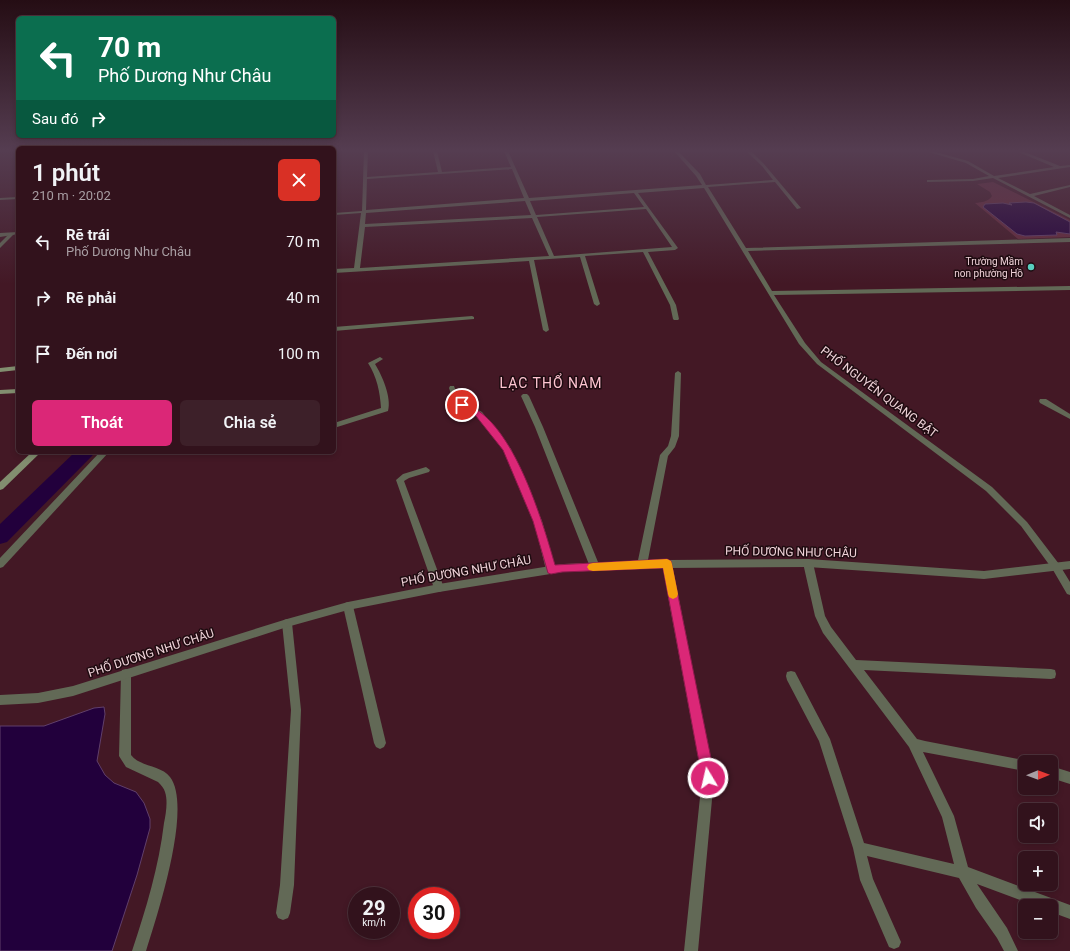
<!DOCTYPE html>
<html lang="vi">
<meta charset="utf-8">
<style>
:root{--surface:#32121c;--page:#3d2029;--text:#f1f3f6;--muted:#a89ea3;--line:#4d323b;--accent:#db2777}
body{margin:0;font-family:Roboto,sans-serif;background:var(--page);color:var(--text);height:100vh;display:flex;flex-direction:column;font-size:15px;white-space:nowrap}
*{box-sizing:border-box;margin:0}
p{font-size:13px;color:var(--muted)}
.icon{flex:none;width:22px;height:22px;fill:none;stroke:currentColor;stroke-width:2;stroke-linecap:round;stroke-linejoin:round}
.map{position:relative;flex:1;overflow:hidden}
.drawer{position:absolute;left:16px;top:146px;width:320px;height:308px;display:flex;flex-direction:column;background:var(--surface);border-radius:6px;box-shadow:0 2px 6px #0003,0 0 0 1px var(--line)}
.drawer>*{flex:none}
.guide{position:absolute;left:16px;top:16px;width:320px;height:122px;border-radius:6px;box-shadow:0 2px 6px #0003,0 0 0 1px var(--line);background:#0b6e4f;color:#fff;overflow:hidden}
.needle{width:26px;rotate:89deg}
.fabs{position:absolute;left:1018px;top:755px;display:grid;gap:8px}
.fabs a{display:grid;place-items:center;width:40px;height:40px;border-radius:6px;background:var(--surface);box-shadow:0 2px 6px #0003,0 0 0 1px var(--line);font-size:20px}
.speed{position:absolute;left:348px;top:887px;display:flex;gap:8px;font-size:20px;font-weight:700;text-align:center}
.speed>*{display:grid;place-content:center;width:52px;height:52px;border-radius:50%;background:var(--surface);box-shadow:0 2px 6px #0003,0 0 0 1px var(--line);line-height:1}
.speed small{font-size:10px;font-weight:400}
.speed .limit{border:6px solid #d22;background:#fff;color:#111}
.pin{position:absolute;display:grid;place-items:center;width:34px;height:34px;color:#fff;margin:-17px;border:2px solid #fff;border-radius:50%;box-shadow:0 1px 4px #0007}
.me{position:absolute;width:44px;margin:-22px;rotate:351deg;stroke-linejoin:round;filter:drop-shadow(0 0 3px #0008)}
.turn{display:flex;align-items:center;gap:14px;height:84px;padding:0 16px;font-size:18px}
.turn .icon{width:52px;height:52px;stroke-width:2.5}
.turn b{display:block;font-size:28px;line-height:34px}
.then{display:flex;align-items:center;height:38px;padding:0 16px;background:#0003;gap:8px;font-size:15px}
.round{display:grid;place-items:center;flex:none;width:42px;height:42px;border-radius:6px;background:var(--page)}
.headline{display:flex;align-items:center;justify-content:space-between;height:68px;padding:0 16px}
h1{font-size:24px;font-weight:600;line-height:30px}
.button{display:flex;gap:8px;margin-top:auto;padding:8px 16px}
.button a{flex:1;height:46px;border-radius:6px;background:var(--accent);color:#fff;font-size:16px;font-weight:600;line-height:46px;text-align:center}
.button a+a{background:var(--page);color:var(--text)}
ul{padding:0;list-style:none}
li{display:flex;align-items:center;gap:12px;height:56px;padding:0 16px}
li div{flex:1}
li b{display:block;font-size:15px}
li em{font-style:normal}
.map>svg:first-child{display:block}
.green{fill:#672a3c}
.water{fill:#22003c;stroke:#603f6b}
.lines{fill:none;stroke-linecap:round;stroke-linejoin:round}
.canal{fill:#22003c;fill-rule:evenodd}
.minor{fill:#626956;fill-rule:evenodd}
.tertiary{fill:#626956;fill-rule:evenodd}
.secondary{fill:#828e6f;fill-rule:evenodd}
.route{fill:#db2777;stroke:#8e194d}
.slow{fill:#f59e0b}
.poi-dot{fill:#58cebf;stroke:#1e0b10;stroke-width:1.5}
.labels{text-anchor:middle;stroke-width:3;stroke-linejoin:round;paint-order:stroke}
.far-poi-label{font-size:10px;fill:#efd2d8;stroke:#1e0b10;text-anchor:end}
.street-label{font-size:12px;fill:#efd2d8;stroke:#1e0b10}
.quarter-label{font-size:14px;letter-spacing:1px;fill:#fec5d1;stroke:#1e0b10}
</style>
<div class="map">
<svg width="1070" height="951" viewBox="0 0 1070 951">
<rect width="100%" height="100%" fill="#431825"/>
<path class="green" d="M993,182L1070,220V237L1018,239L975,203C982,202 988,202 992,196L990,192L977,184Z"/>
<g class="water">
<path d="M1026,202L1034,203L1070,222V234L1056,232L1057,235L1025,236L1017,234L983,207L985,204L1003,203L1012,205L1009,203Z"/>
<path d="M104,707L105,714L97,761L105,775L114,783L136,792L144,803L150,819V828L137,875L112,951H0V726H44L94,708Z"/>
</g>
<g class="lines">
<path class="canal" d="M75,452H95L92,456L7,542L0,544V524Z"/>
<g class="minor">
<path d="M364,151H368L367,177L438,172L433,151H437L442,172L511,167L504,151H508L529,198L702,185L696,176L674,151H678L700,174L706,185L773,180L762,166L746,151H751L764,164L801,208L797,209L775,182L708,187L746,248L1070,238V242L748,251L772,291L1070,286V290L774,295L805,343L821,362L992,487L1027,522L1059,564L1070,582V595L1067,594L1053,570L1021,526L986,491L817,364L799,344L704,188L638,193L678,248L675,250L648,252L676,305L679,319L678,320H674L673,319L670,305L643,252L585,256L600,304L597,306L594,304L580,257L534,260L549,330L546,332L543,330L529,261L334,273V269L354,268L361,213L334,215V213L362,211ZM512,169L524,198L366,210L367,179ZM634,193L644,207L536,215L530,201ZM525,201L531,215L365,224L366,213ZM646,209L672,247L554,256L537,217ZM532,218L549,256L360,268L365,227Z"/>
<path d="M925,151H932L968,161L994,176L1054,167L1016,151H1022L1060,166L1070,165V167L998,178L1030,194L1070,185V187L1034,196L1070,215V218L993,178L973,181L927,182V180H929L973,179L989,176L966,163Z"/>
<path d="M18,197V199L0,200V198Z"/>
<path d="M10,233L14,234L0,248V243Z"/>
<path d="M472,316L474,317V319L334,331V327Z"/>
<path d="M380,357L383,359L375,364C382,375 392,398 388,411L334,428V423L381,408C380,392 377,377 368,363Z"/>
<path d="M678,371L681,373L679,436L675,447L668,456L647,565L645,568L642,569L639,568L637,565L660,455L668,446L671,436L675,373Z"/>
<path d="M450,386H454L458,397L465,403L482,412L511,449L542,521L556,570L554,573L551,574L548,573L546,570L534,521L504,450L476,416L459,407L453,400L449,388Z"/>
<path d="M523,394H527L529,396L543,427L600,567L598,570L595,571L592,570L590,567L535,427L521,396Z"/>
<path d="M1040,399H1046L1070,414V419L1040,403L1039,401Z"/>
<path d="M100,452H109L3,567L0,568V558Z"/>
<path d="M426,467L430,470L429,472L409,478L404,481L444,588L442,591L439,592L436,591L434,588L396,480L403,474Z"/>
<path d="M808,559L811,560L813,563L825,616L831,627L856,660L1051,669L1055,670L1056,674L1055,678L1051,679L864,670L917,739L925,741L1029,761L1030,762H1025V771L923,752L954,816L968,867L1070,905V919L1051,912V906H1036L977,884L1007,928L1018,951H1004L997,938L976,908L959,878L867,856L873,879L901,942L899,947L894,949L889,947L860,880L853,848L819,741L787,680L786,676L787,672L791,671L795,672L830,739L864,843L954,864L942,817L909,747L823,633L815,616L803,563L805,560Z"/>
<path d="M667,560L670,561L672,564L714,778L698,951H684L702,778L662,564L664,561Z"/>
<path d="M348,602L351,603L353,606L386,743L384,747L380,749L376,747L374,743L343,606L345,603Z"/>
<path d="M287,619L290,620L292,623L301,710L294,885L290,913L288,918L283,920L278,918L276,913L280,885L291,710L282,623L284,620Z"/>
<path d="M126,669L130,670L131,674V755C140,767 161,765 170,777C193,807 157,916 146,951H132C146,909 159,866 164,823C166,813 168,801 165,792C164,788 161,785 158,782L126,767L119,756L121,674L122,670Z"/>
<path d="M1051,766L1070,772V784L1051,778Z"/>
</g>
<g class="tertiary">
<path d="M18,232V234L0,237V233Z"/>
<path d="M808,559L984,571L1070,561V569L984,579L808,567L667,568L563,572L439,592L348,610L287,627L73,696L38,703L0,705V695L38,693L73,686L287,619L348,602L439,584L563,564L667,560Z"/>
</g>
<g class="secondary">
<path d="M18,366V370L0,372V368Z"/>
<path d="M18,389V393L0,394V390Z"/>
<path d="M32,452H41L3,489L0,490V482Z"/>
</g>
</g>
<linearGradient id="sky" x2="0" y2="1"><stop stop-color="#250d14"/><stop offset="0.53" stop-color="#553d51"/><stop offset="1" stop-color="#553d51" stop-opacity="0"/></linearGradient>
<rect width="1070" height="284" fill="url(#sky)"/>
<path class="route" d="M462,403C512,416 542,520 555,565L667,559L671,561L715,778L713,782L708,784L703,782L702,778L663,568L562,572L551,574L548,573L533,521L503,450L476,416L459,407L458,405Z"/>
<path class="slow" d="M667,559L671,561L672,564L678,594L677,597L673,599L669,597L668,594L663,568L593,571L589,570L587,567L589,564L593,563Z"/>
<circle class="poi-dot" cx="1031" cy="267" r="4"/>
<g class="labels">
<g class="far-poi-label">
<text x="1023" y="265">Trường Mầm<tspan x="1023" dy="12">non phường Hồ</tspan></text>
</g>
<g class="street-label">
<text transform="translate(879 392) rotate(37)" y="4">PHỐ NGUYỄN QUANG BẬT</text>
<text transform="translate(791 552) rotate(1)" y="4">PHỐ DƯƠNG NHƯ CHÂU</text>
<text transform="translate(466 571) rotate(-10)" y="4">PHỐ DƯƠNG NHƯ CHÂU</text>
<text transform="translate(151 653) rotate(-18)" y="4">PHỐ DƯƠNG NHƯ CHÂU</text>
</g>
<g class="quarter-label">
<text x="551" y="388">LẠC THỔ NAM</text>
</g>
</g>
</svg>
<div class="fabs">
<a><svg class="needle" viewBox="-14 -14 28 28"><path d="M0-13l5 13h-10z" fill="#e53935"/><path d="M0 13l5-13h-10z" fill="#a89ea3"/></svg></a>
<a><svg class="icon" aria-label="sound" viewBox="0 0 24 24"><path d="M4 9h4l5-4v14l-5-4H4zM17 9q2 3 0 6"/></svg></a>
<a>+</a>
<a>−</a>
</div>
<div class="speed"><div>29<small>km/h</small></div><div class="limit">30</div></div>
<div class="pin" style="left:462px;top:405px;background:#d93025"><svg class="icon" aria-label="arrive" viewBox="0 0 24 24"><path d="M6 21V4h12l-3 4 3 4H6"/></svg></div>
<svg class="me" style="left:708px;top:778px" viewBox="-20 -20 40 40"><circle r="17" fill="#db2777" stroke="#fff" stroke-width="3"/><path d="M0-11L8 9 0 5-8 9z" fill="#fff"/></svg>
<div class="guide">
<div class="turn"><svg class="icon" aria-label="left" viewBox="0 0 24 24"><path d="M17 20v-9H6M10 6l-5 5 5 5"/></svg><div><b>70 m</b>Phố Dương Như Châu</div></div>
<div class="then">Sau đó<svg class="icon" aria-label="right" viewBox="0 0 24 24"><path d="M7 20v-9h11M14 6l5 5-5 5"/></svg></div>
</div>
<section class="drawer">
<div class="headline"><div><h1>1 phút</h1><p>210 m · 20:02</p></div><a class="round" style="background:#d93025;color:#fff"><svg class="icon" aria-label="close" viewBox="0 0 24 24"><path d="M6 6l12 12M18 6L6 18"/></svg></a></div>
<ul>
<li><svg class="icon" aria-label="left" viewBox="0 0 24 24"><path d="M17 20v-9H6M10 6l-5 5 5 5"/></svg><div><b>Rẽ trái</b><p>Phố Dương Như Châu</p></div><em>70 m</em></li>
<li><svg class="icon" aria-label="right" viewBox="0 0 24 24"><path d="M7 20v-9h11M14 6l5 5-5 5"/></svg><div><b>Rẽ phải</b></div><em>40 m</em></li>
<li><svg class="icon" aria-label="arrive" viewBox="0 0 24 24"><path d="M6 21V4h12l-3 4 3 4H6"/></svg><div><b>Đến nơi</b></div><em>100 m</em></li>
</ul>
<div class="button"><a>Thoát</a><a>Chia sẻ</a></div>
</section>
</div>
